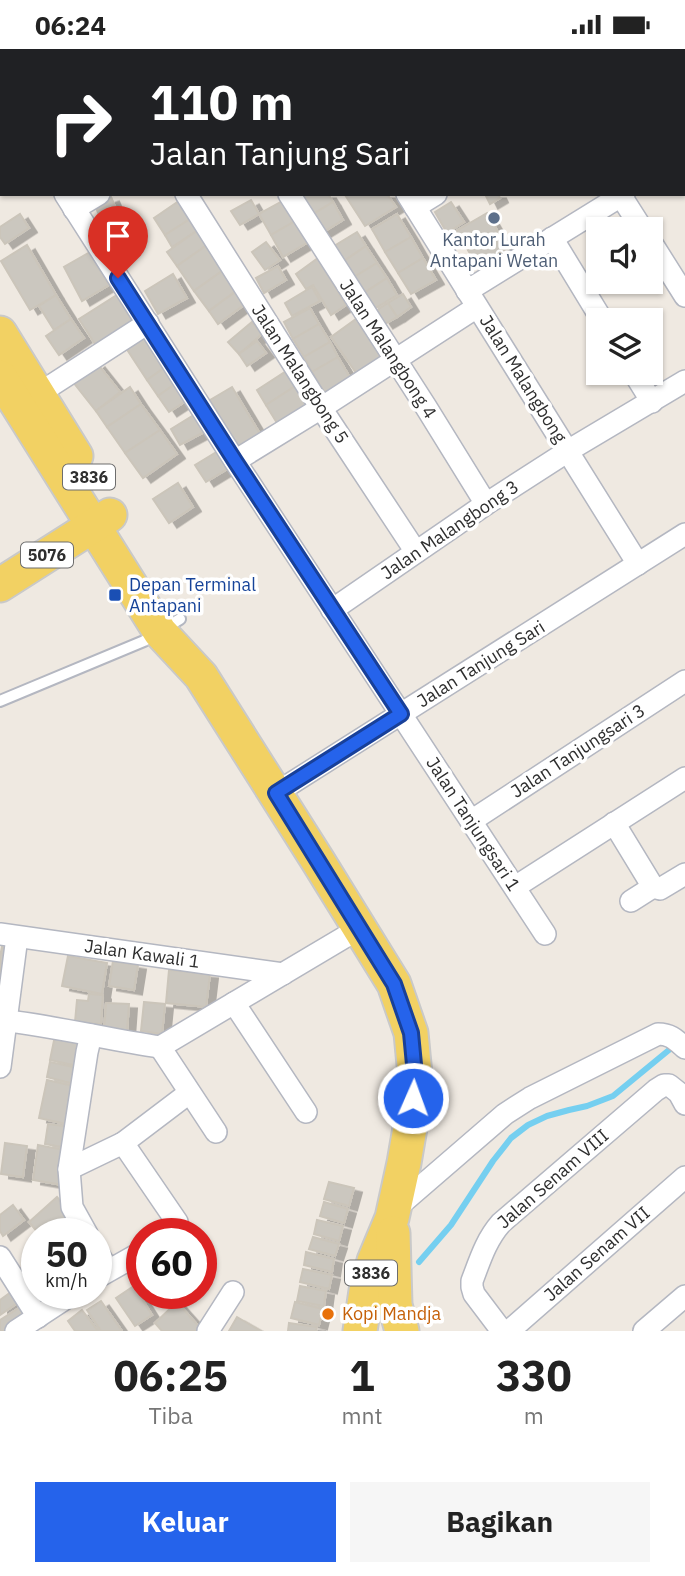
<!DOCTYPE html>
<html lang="id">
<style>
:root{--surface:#fff;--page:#f6f6f6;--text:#222;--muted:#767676;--accent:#2563eb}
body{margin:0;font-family:"IBM Plex Sans",sans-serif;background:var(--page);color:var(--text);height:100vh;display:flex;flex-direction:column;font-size:26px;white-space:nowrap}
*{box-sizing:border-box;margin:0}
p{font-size:23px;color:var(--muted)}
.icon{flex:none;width:38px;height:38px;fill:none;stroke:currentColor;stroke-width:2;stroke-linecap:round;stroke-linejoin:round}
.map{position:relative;height:1282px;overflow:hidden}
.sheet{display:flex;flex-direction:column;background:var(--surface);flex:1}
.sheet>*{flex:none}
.hud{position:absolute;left:0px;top:0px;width:686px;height:147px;box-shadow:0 2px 5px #0004;background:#202124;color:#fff;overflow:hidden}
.fabs{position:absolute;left:586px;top:168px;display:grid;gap:14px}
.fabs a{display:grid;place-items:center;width:77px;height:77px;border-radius:0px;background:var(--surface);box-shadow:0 2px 5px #0004;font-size:35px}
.speed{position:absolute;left:21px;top:1169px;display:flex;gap:14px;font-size:35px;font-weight:700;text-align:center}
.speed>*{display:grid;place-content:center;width:91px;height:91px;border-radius:50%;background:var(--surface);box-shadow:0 2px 5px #0004;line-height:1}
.speed small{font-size:18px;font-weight:400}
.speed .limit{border:10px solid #d22;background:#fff;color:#111}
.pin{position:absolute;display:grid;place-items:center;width:60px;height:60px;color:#fff;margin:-72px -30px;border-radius:50% 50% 50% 0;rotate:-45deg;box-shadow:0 0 7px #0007}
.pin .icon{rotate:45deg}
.me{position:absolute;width:77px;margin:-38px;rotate:2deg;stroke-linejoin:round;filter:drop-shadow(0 0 5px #0008)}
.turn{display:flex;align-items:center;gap:24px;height:147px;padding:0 35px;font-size:32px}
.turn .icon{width:91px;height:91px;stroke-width:2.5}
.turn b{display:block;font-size:49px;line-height:60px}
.eta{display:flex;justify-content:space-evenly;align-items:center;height:119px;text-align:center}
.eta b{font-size:42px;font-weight:700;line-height:49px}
.primary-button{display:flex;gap:14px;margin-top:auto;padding:14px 35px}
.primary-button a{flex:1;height:80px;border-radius:0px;background:var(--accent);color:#fff;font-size:28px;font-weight:700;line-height:80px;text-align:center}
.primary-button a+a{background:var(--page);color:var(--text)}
.status{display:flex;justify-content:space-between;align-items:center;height:49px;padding:0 35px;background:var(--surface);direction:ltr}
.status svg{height:19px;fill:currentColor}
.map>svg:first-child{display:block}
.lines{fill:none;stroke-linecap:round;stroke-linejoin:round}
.stream{stroke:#75cff0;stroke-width:6}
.building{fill:#cbc7bf;stroke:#cbc5ba;stroke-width:2;filter:url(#shadow)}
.lane-casing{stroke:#b4b7c1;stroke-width:14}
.street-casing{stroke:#b4b7c1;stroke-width:24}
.primary-casing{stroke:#c9c9c9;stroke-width:37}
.lane{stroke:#fff;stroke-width:10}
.street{stroke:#fff;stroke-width:21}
.primary{stroke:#f2d163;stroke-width:33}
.route-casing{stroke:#184099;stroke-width:18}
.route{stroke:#2563eb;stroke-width:12}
.service-dot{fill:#5c6f8a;stroke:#fff;stroke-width:2.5}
.transit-dot{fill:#1a4fb4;stroke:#fff;stroke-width:2.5}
.food-dot{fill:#e8710a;stroke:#fff;stroke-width:2.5}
.labels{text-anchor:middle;stroke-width:7;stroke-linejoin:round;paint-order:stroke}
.shield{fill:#fff;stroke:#6d6d6d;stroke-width:2}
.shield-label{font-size:16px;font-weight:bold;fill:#2e2e2e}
.service-label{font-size:18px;fill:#4e5e75;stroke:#fff}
.street-label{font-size:18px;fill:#2e2e2e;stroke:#fff}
.transit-label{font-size:18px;fill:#164399;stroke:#fff;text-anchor:start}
.food-label{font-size:18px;fill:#c56008;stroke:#fff;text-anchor:start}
</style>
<div class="status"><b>06:24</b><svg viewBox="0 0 49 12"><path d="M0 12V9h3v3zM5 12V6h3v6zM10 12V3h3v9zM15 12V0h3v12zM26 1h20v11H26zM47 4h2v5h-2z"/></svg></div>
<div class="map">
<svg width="685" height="1282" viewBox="0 0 685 1282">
<defs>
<filter id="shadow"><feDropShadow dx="8" dy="4.5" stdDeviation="0" flood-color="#0004"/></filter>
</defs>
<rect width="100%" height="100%" fill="#efe9e1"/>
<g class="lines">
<path class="stream" d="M419,1213L451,1176L493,1112L511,1089L528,1076L547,1067L569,1061L587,1057L613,1047L675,996"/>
</g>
<g class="building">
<path d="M296,145H328L333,153L310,167Z"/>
<path d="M346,145H387L396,158L365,177L345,146Z"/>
<path d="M485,145H498L500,149L490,155Z"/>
<path d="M111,148L121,171L104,178L94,154Z"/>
<path d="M286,150L297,171L271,186L259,165Z"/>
<path d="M251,151L259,165L240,176L231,162Z"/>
<path d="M179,152L190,170L165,186L154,169Z"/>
<path d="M333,153L343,171L320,185L310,167Z"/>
<path d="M451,153L464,173L447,184L435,163Z"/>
<path d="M487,164L498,183L468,201L456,182Z"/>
<path d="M20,165L29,179L5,195L0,188V178Z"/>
<path d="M397,165L411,188L385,203L372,180Z"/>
<path d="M190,170L198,181L172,198L165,186Z"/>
<path d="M297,171L310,192L283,208L271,186Z"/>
<path d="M198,181L207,196L177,217L167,203Z"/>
<path d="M357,183L366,197L344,212L334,197Z"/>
<path d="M498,183L507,200L477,217L468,201Z"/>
<path d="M411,188L423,209L398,224L385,203Z"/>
<path d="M266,193L280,211L265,221L252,203Z"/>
<path d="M27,196L56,246L30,261L1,212Z"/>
<path d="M207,196L225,220L194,242L177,217Z"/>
<path d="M366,197L377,214L354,228L344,212Z"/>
<path d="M90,203L109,236L82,252L64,218Z"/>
<path d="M318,209L346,256L331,266L313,236L306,240L296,225Z"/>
<path d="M423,209L436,231L411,245L398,224Z"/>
<path d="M377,214L387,229L364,244L354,228Z"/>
<path d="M278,217L286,231L264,244L256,229Z"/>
<path d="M225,220L239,240L209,262L194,242Z"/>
<path d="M173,225L187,249L158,265L145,242Z"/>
<path d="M387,229L397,246L374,260L364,244Z"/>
<path d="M312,238L320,252L292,267L285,254Z"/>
<path d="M239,240L248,253L218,275L209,262Z"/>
<path d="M403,245L411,258L397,268L388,254Z"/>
<path d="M56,246L71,270L54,281L39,257Z"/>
<path d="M117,246L135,277L98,300L79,270Z"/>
<path d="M388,254L397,268L385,275L376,262Z"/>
<path d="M310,259L319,275L293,290L284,273Z"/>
<path d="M71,270L84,289L59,306L46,287Z"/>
<path d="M356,270L384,310L359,328L331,288Z"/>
<path d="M252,273L262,285L239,305L228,293Z"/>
<path d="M319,275L330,293L304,308L293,290Z"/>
<path d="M143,287L164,319L147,331L126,299Z"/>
<path d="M257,292L266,304L247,317L239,305Z"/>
<path d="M330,293L338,308L312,323L304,308Z"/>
<path d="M338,308L352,332L326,346L312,323Z"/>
<path d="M97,314L120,343L96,362L73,333Z"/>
<path d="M164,319L175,335L158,347L147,331Z"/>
<path d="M288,321L297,336L266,356L257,341Z"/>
<path d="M175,335L186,352L169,363L158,347Z"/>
<path d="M297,336L312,360L280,379L266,356Z"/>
<path d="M130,338L141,355L107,378L96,362Z"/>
<path d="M232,338L260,385L238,398L210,351Z"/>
<path d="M141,355L160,381L125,404L107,378Z"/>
<path d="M194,366L204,383L180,396L171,380Z"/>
<path d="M160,381L177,405L143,429L125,404Z"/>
<path d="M218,402L229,419L206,433L195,416Z"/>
<path d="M178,434L193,458L169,474L153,450Z"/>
<path d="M2,898L15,901L9,926L0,924V907Z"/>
<path d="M68,907L107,914L102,945L62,937Z"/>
<path d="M113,912L138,916L134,941L109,937Z"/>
<path d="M169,921L210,925L206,958L166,954Z"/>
<path d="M89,945L103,946L101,975L75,973L77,951L88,952Z"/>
<path d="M144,953L165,955L162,985L141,982Z"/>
<path d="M106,954L129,955L127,983L104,982Z"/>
<path d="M56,982L84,987L78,1017L50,1011Z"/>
<path d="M50,1013L78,1019L74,1035L47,1028Z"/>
<path d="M47,1031L74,1037L66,1075L39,1069Z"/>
<path d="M48,1075L70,1078L67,1099L45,1095Z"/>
<path d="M5,1094L27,1097L23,1128L1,1125Z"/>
<path d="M38,1096L69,1102L63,1136L33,1131Z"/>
<path d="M329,1133L354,1139L349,1157L324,1150Z"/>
<path d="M57,1148L71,1165L48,1185H39L29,1173Z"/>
<path d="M324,1153L348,1160L344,1174L320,1167Z"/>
<path d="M13,1156L24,1171L3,1187L0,1182V1166Z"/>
<path d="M317,1171L343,1177L339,1192L314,1185Z"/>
<path d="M313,1188L339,1195L335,1207L309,1200Z"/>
<path d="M306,1203L334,1210L332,1223L304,1216Z"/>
<path d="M303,1220L332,1226L329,1240L300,1233Z"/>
<path d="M37,1226V1244H66L48,1261L28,1232Z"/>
<path d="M134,1237L152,1266L135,1277L116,1249Z"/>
<path d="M300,1237L326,1242L324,1257L297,1252Z"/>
<path d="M15,1240L23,1250L0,1266V1251Z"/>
<path d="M158,1244H182L169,1257L157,1245Z"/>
<path d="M101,1252L122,1282H101L87,1261Z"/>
<path d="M177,1253L201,1280L199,1282H162L155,1274Z"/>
<path d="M295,1253L323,1260L319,1276L291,1269Z"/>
<path d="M22,1257L31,1270L13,1282H0V1271Z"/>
<path d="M82,1261L98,1282H75L68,1272Z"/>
<path d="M237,1268L261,1282H229Z"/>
<path d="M289,1274L317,1278L316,1282H288Z"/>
</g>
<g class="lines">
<g class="lane-casing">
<path id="lane" d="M0,652L144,592L180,570"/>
</g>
<g class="street-casing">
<g id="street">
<path d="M95,0L97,2"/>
<path d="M195,0L196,2"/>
<path d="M313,0L314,2"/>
<path d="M427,0L428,2"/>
<path d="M536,0L537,2"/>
<path d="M373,2L376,0"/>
<path d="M401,2L403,0"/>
<path d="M664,2L668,0"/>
<path d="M0,41L2,44"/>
<path d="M684,108L685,107"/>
<path d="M65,145L235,412L545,885"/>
<path d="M186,145L321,359L416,503"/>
<path d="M289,145L426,358L486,455"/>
<path d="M407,145L638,515"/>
<path d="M621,147L642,180"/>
<path d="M415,158L436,145"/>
<path d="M74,160L99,145"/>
<path d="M552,189L602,271"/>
<path d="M651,193L685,247"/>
<path d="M467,242L624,145"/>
<path d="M634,324L652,353"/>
<path d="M38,345L148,274"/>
<path d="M235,412L321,359L477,258"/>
<path d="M332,561L486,455L576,397L685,332"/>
<path d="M276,744L685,485"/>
<path d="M471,772L685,632"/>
<path d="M614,774L653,838"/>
<path d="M515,838L685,729"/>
<path d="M631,852L653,838L660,840L685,825"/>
<path d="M0,885L283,925"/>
<path d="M234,954L306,1063"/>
<path d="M0,971C54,977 106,990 160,998"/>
<path d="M160,998L360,879"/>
<path d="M160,998L216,1083"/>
<path d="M0,1018L17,888"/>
<path d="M123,1094L177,1173L178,1179L174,1185"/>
<path d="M69,1120L123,1094L189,1044"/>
<path d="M395,1160L505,1065L530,1049L658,985C671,985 676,991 685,999"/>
<path d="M87,1185L72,1158L69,1120L87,1003L91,986"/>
<path d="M96,1201L108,1221"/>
<path d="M0,1208L38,1268"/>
<path d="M96,1229L142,1203"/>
<path d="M16,1282L74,1244"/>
<path d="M208,1282L233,1243"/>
<path d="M502,1282L474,1245L472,1238V1232C480,1211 486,1191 501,1174L656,1041L664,1036H669L679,1044L685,1055"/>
<path d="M509,1282L685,1128"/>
<path d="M644,1282L685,1247"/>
</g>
</g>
<g class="primary-casing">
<g id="primary">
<path d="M0,284L76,407"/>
<path d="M0,328L160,583L201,627L318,812L394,935L411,984L415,1026L411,1073L404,1114L392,1169L374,1212L366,1242L360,1282"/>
<path d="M0,536L110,466"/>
<path d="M393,1184L395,1256L402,1282"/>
</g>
</g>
<use href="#lane" class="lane"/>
<use href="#street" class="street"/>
<use href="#primary" class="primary"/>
</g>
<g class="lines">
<g class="route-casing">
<path id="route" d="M118,229L235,412L401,665L276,744L394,935L411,984L415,1026L413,1049"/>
</g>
<use href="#route" class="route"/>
</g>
<circle class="service-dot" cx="494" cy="169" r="7"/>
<rect class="transit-dot" x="108" y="539" width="14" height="14" rx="3.5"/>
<circle class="food-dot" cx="328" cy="1265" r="7"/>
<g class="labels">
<g class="shield">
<rect x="63" y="415.5" width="52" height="25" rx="5"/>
<rect x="21" y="493.5" width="52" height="25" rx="5"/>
<rect x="345" y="1211.5" width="52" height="25" rx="5"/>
</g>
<g class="shield-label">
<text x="89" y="434">3836</text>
<text x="47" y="512">5076</text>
<text x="371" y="1230">3836</text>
</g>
<g class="service-label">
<text x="494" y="197">Kantor Lurah<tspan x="494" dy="21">Antapani Wetan</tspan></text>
</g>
<g class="street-label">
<text transform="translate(388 300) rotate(57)" y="6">Jalan Malangbong 4</text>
<text transform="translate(300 325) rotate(57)" y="6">Jalan Malangbong 5</text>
<text transform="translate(523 330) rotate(58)" y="6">Jalan Malangbong</text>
<text transform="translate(450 481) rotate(-34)" y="6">Jalan Malangbong 3</text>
<text transform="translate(481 615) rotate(-32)" y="6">Jalan Tanjung Sari</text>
<text transform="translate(578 702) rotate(-33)" y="6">Jalan Tanjungsari 3</text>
<text transform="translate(473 775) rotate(57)" y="6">Jalan Tanjungsari 1</text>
<text transform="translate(142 905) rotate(8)" y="6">Jalan Kawali 1</text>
<text transform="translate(553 1130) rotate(-41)" y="6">Jalan Senam VIII</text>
<text transform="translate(597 1205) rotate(-41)" y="6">Jalan Senam VII</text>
</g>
<g class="transit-label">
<text x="129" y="542">Depan Terminal<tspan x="129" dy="21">Antapani</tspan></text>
</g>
<g class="food-label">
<text x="342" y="1271">Kopi Mandja</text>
</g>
</g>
</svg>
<div class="fabs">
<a><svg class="icon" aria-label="sound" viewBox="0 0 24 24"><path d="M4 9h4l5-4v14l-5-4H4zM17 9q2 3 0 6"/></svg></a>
<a><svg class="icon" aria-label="layers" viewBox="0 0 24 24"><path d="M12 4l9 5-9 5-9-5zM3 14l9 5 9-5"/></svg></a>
</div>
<div class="speed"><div>50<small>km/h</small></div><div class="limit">60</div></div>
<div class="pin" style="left:118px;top:229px;background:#d93025"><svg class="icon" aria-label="arrive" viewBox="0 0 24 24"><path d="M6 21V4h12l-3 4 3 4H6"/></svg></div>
<svg class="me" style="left:413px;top:1049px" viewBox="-20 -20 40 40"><circle r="17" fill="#2563eb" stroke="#fff" stroke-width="3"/><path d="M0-11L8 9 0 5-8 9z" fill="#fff"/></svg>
<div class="hud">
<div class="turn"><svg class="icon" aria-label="right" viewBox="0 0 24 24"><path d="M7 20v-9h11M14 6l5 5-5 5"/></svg><div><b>110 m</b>Jalan Tanjung Sari</div></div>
</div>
</div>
<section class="sheet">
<div class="eta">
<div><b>06:25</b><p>Tiba</p></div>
<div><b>1</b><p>mnt</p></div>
<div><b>330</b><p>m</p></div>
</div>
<div class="primary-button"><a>Keluar</a><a>Bagikan</a></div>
</section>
